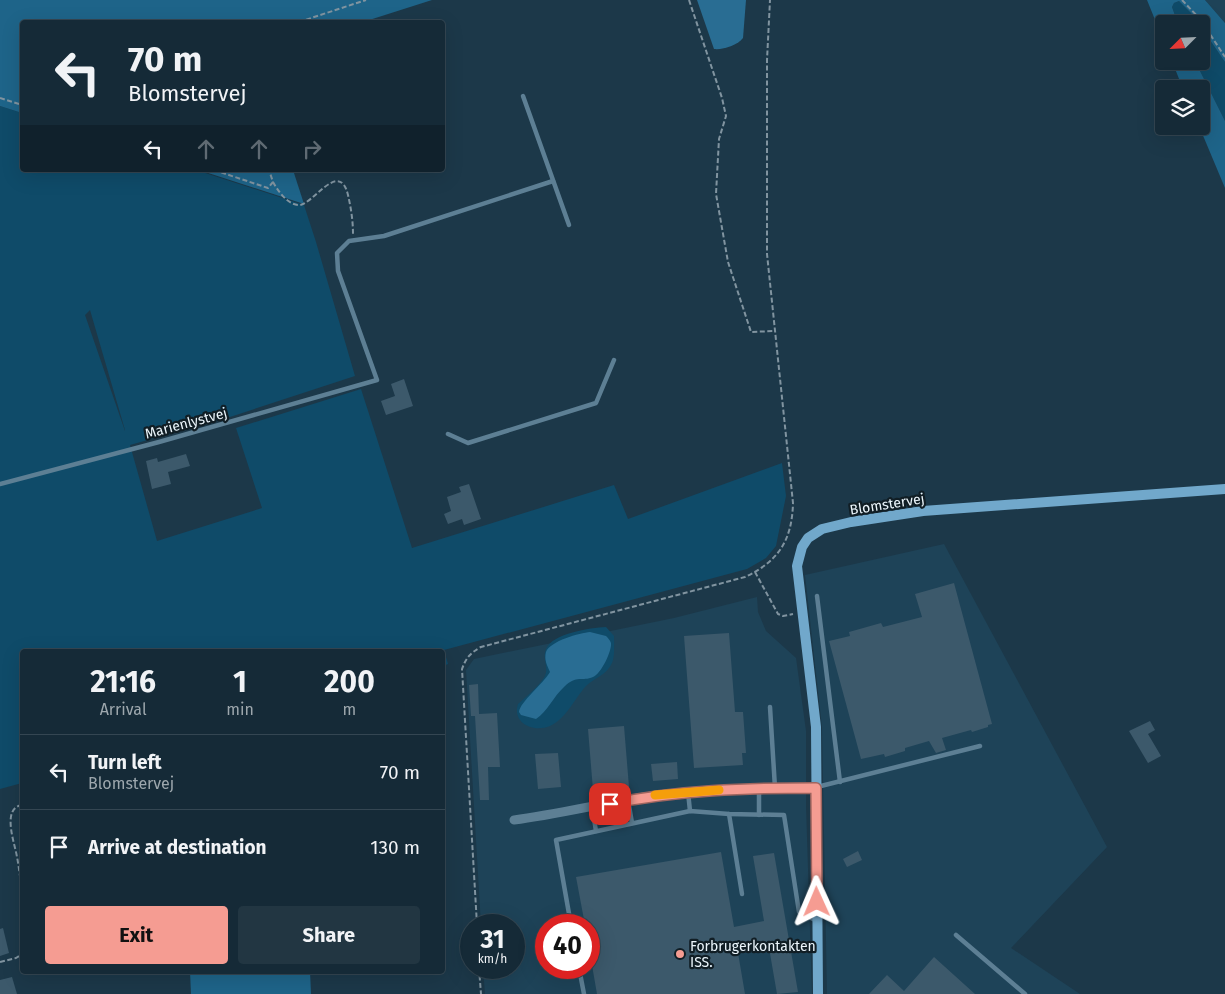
<!DOCTYPE html>
<style>
:root{--surface:#152a37;--page:#223642;--text:#f1f3f6;--muted:#9da7ad;--line:#344652;--accent:#f59c92}
body{margin:0;font-family:"Fira Sans",sans-serif;background:var(--page);color:var(--text);height:100vh;display:flex;flex-direction:column;font-size:19px;white-space:nowrap}
*{box-sizing:border-box;margin:0}
p{font-size:16px;color:var(--muted)}
.icon{flex:none;width:28px;height:28px;fill:none;stroke:currentColor;stroke-width:2;stroke-linecap:round;stroke-linejoin:round}
.map{position:relative;flex:1;overflow:hidden}
.drawer{position:absolute;left:20px;top:649px;width:425px;height:325px;display:flex;flex-direction:column;background:var(--surface);border-radius:5px;box-shadow:0 5px 20px #0002,0 0 0 1px var(--line)}
.drawer>*{flex:none}
.banner{position:absolute;left:20px;top:20px;width:425px;height:152px;border-radius:5px;box-shadow:0 5px 20px #0002,0 0 0 1px var(--line);background:#152a37;color:var(--text);overflow:hidden}
.needle{width:32px;rotate:246deg}
.fabs{position:absolute;left:1155px;top:15px;display:grid;gap:10px}
.fabs a{display:grid;place-items:center;width:55px;height:55px;border-radius:5px;background:var(--surface);box-shadow:0 5px 20px #0002,0 0 0 1px var(--line);font-size:25px}
.speed{position:absolute;left:460px;top:914px;display:flex;gap:10px;font-size:25px;font-weight:700;text-align:center}
.speed>*{display:grid;place-content:center;width:65px;height:65px;border-radius:50%;background:var(--surface);box-shadow:0 5px 20px #0002,0 0 0 1px var(--line);line-height:1}
.speed small{font-size:12px;font-weight:400}
.speed .limit{border:8px solid #d22;background:#fff;color:#111}
.pin{position:absolute;display:grid;place-items:center;width:42px;height:42px;color:#fff;margin:-21px;border-radius:10px;box-shadow:0 2px 8px #0006}
.me{position:absolute;width:55px;margin:-28px;rotate:359deg;stroke-linejoin:round;filter:drop-shadow(0 0 4px #0008)}
.turn{display:flex;align-items:center;gap:18px;height:105px;padding:0 25px;font-size:22px}
.turn .icon{width:65px;height:65px;stroke-width:2.5}
.turn b{display:block;font-size:35px;line-height:42px}
.lanes{display:flex;align-items:center;height:48px;padding:0 25px;background:#0003;justify-content:center;gap:25px;direction:ltr}
.lanes .off{opacity:.35}
.eta{display:flex;justify-content:space-evenly;align-items:center;height:85px;text-align:center}
.eta b{font-size:30px;font-weight:700;line-height:35px}
.primary-button{display:flex;gap:10px;margin-top:auto;padding:10px 25px}
.primary-button a{flex:1;height:58px;border-radius:5px;background:var(--accent);color:#111;font-size:20px;font-weight:700;line-height:58px;text-align:center}
.primary-button a+a{background:var(--page);color:var(--text)}
ul{padding:0;list-style:none}
li{display:flex;align-items:center;gap:15px;height:75px;padding:0 25px;border-top:1px solid var(--line)}
li div{flex:1}
li b{display:block;font-size:19px}
li em{font-style:normal}
.map>svg:first-child{display:block}
.built{fill:#1e4358;fill-rule:evenodd}
.green{fill:#0f4b69;fill-rule:evenodd}
.forest{fill:#1e6489}
.water{fill:#296d93}
.building{fill:#3c596b}
.lines{fill:none;stroke-linecap:round;stroke-linejoin:round}
.path{stroke:#8194a0;stroke-width:2;stroke-dasharray:5 2.5;stroke-linecap:butt}
.lane{stroke:#5d7f94;stroke-width:4.5}
.street{stroke:#5d7f94;stroke-width:9}
.secondary{stroke:#71a8cb;stroke-width:10}
.route-casing{stroke:#9f655f;stroke-width:12}
.route{stroke:#f59c92;stroke-width:9}
.slow{stroke:#f59e0b;stroke-width:9}
.poi-dot{fill:#f59c92;stroke:#111e25;stroke-width:2}
.labels{text-anchor:middle;stroke-width:4.5;stroke-linejoin:round;paint-order:stroke}
.street-label{font-size:14px;fill:#ecf6fc;stroke:#111e25}
.poi-label{font-size:14px;fill:#ecf6fc;stroke:#111e25;text-anchor:start}
</style>
<div class="map">
<svg width="1225" height="994" viewBox="0 0 1225 994">
<rect width="100%" height="100%" fill="#1c3849"/>
<g class="built">
<path d="M1205,0H1225V23Z"/>
<path d="M944,544L1107,847L1011,948L1080,994H827L822,727L805,575Z"/>
<path d="M757,597L758,612L766,631L796,658L806,731V806L812,994H485L483,968H514V925H481L466,670L474,659L674,618ZM546,925H589V968H546Z"/>
</g>
<g class="green">
<path d="M1179,1L1191,13L1199,24H1178L1172,7L1174,3Z"/>
<path d="M1201,27L1225,62V121L1195,61H1201Z"/>
<path d="M0,106L22,113V170H196L304,205L316,242L355,376L233,416L130,445L157,541L262,508L236,428L361,389L412,548L614,485L628,519L782,463L786,496L776,546L766,558L747,569L444,650L448,664L443,666L442,651H22V783L0,789ZM90,310L125,430V431L85,315Z"/>
<path d="M606,627L614,636C614,644 615,656 612,663C607,675 594,678 586,686C575,698 566,719 550,726C533,733 512,723 518,704C526,697 540,685 545,676C549,667 542,658 546,649C553,633 590,628 606,627Z"/>
</g>
<g class="forest">
<path d="M0,0H432L363,22H22V113L0,106Z"/>
<path d="M1147,0H1205L1225,23V62L1201,27V24H1199L1191,13L1179,1L1174,3L1172,7L1178,24H1164V42Z"/>
<path d="M1172,61H1195L1225,121V188L1199,126H1201V89H1183Z"/>
<path d="M199,170H293L304,204Z"/>
<path d="M190,971H310L311,994H191Z"/>
</g>
<g class="water">
<path d="M697,0H746L743,38C738,45 723,50 714,49Z"/>
<path d="M590,632L606,636C608,638 610,640 611,643C612,651 601,674 593,677C582,682 577,674 564,687C553,697 548,711 536,719L521,715L519,712C520,702 543,684 550,672C547,665 544,660 546,652C550,641 580,633 590,632Z"/>
</g>
<g class="building">
<path d="M404,379L413,406L386,415L381,401L395,396L391,384Z"/>
<path d="M186,454L190,466L168,472L171,484L152,489L146,461L157,458L158,462Z"/>
<path d="M469,484L481,519L464,525L462,519L448,524L444,514L451,511L447,497L461,492L459,487Z"/>
<path d="M954,583L992,724L988,725V727L972,732L971,730L942,738L946,750L936,753L929,741L905,748V751L885,757L884,754L861,759L829,641L850,636L849,632L881,623L883,627L922,617L915,594Z"/>
<path d="M729,633L735,712H743L746,753H742L743,765L694,768L684,636Z"/>
<path d="M478,684L479,714L497,713L500,767H488L489,800H480L475,716H471L469,685Z"/>
<path d="M1150,721L1155,730L1148,734L1161,756L1148,763L1129,731Z"/>
<path d="M624,726L629,787L593,790L588,729Z"/>
<path d="M558,753L561,787L538,789L535,754Z"/>
<path d="M677,762L678,779L653,781L651,764Z"/>
<path d="M858,851L862,860L847,867L843,859Z"/>
<path d="M721,852L734,927L764,921L753,856L774,853L798,992L777,994L768,942L737,947L745,994H597L589,948V925H585L576,877Z"/>
<path d="M3,928L9,953L0,956V929Z"/>
<path d="M934,957L975,994H869L887,975L904,991Z"/>
<path d="M12,977L17,994H0V980Z"/>
</g>
<g class="lines">
<g class="path">
<path d="M689,0L722,98L726,116L719,139L716,194L728,262L751,332L774,331"/>
<path d="M1182,0L1200,19L1225,57"/>
<path d="M299,22L366,0"/>
<path d="M0,98L22,105"/>
<path d="M214,170L268,188L273,182L269,170"/>
<path d="M273,182C278,191 287,204 298,205C312,207 339,158 348,195C351,208 353,221 353,234"/>
<path d="M755,572L778,614L783,616L793,614"/>
<path d="M22,805C1,808 15,844 17,857C19,867 20,878 22,888"/>
<path d="M477,925L462,669C466,658 470,653 481,647L745,577C779,561 792,540 793,503L767,254V60L770,0"/>
<path d="M0,962L16,958L22,954"/>
<path d="M479,968L481,994"/>
</g>
<g class="lane">
<path d="M523,96L569,225"/>
<path d="M448,434L468,443L596,403L614,360"/>
<path d="M0,484L159,442L377,380L338,271L337,253L349,241L384,236L553,181"/>
<path d="M817,596L840,782"/>
<path d="M770,707L775,788"/>
<path d="M817,787L980,746"/>
<path d="M759,789V815"/>
<path d="M688,792L690,811"/>
<path d="M628,800L632,823"/>
<path d="M592,807L596,831"/>
<path d="M729,814L742,894"/>
<path d="M571,925L556,840L690,811L729,814L784,815L799,912L817,921"/>
<path d="M956,935L1025,994"/>
<path d="M579,968L584,994"/>
</g>
<path class="street" d="M514,820C561,814 606,802 652,796C706,788 762,788 816,787"/>
<path class="secondary" d="M818,994L816,727L797,566L802,547L808,538L822,529L851,522L923,511L1225,489"/>
</g>
<g class="lines">
<g class="route-casing">
<path id="route" d="M610,804C678,790 746,788 816,788L817,902"/>
</g>
<use href="#route" class="route"/>
<path class="slow" d="M655,795L719,790"/>
</g>
<circle class="poi-dot" cx="680" cy="954" r="5"/>
<g class="labels">
<g class="street-label">
<text transform="translate(186 423) rotate(-15)" y="5">Marienlystvej</text>
<text transform="translate(887 504) rotate(-9)" y="5">Blomstervej</text>
</g>
<g class="poi-label">
<text x="690" y="951">Forbrugerkontakten<tspan x="690" dy="16">ISS.</tspan></text>
</g>
</g>
</svg>
<div class="fabs">
<a><svg class="needle" viewBox="-14 -14 28 28"><path d="M0-13l5 13h-10z" fill="#e53935"/><path d="M0 13l5-13h-10z" fill="#9da7ad"/></svg></a>
<a><svg class="icon" aria-label="layers" viewBox="0 0 24 24"><path d="M12 4l9 5-9 5-9-5zM3 14l9 5 9-5"/></svg></a>
</div>
<div class="speed"><div>31<small>km/h</small></div><div class="limit">40</div></div>
<div class="pin" style="left:610px;top:804px;background:#d93025"><svg class="icon" aria-label="arrive" viewBox="0 0 24 24"><path d="M6 21V4h12l-3 4 3 4H6"/></svg></div>
<svg class="me" style="left:817px;top:902px" viewBox="-20 -20 40 40"><path d="M0-17L14 15 0 8-14 15z" fill="#f59c92" stroke="#fff" stroke-width="4"/></svg>
<div class="banner">
<div class="turn"><svg class="icon" aria-label="left" viewBox="0 0 24 24"><path d="M17 20v-9H6M10 6l-5 5 5 5"/></svg><div><b>70 m</b>Blomstervej</div></div>
<div class="lanes"><svg class="icon" aria-label="left" viewBox="0 0 24 24"><path d="M17 20v-9H6M10 6l-5 5 5 5"/></svg><svg class="icon off" aria-label="ahead" viewBox="0 0 24 24"><path d="M12 20V5M6 11l6-6 6 6"/></svg><svg class="icon off" aria-label="ahead" viewBox="0 0 24 24"><path d="M12 20V5M6 11l6-6 6 6"/></svg><svg class="icon off" aria-label="right" viewBox="0 0 24 24"><path d="M7 20v-9h11M14 6l5 5-5 5"/></svg></div>
</div>
<section class="drawer">
<div class="eta">
<div><b>21:16</b><p>Arrival</p></div>
<div><b>1</b><p>min</p></div>
<div><b>200</b><p>m</p></div>
</div>
<ul>
<li><svg class="icon" aria-label="left" viewBox="0 0 24 24"><path d="M17 20v-9H6M10 6l-5 5 5 5"/></svg><div><b>Turn left</b><p>Blomstervej</p></div><em>70 m</em></li>
<li><svg class="icon" aria-label="arrive" viewBox="0 0 24 24"><path d="M6 21V4h12l-3 4 3 4H6"/></svg><div><b>Arrive at destination</b></div><em>130 m</em></li>
</ul>
<div class="primary-button"><a>Exit</a><a>Share</a></div>
</section>
</div>
